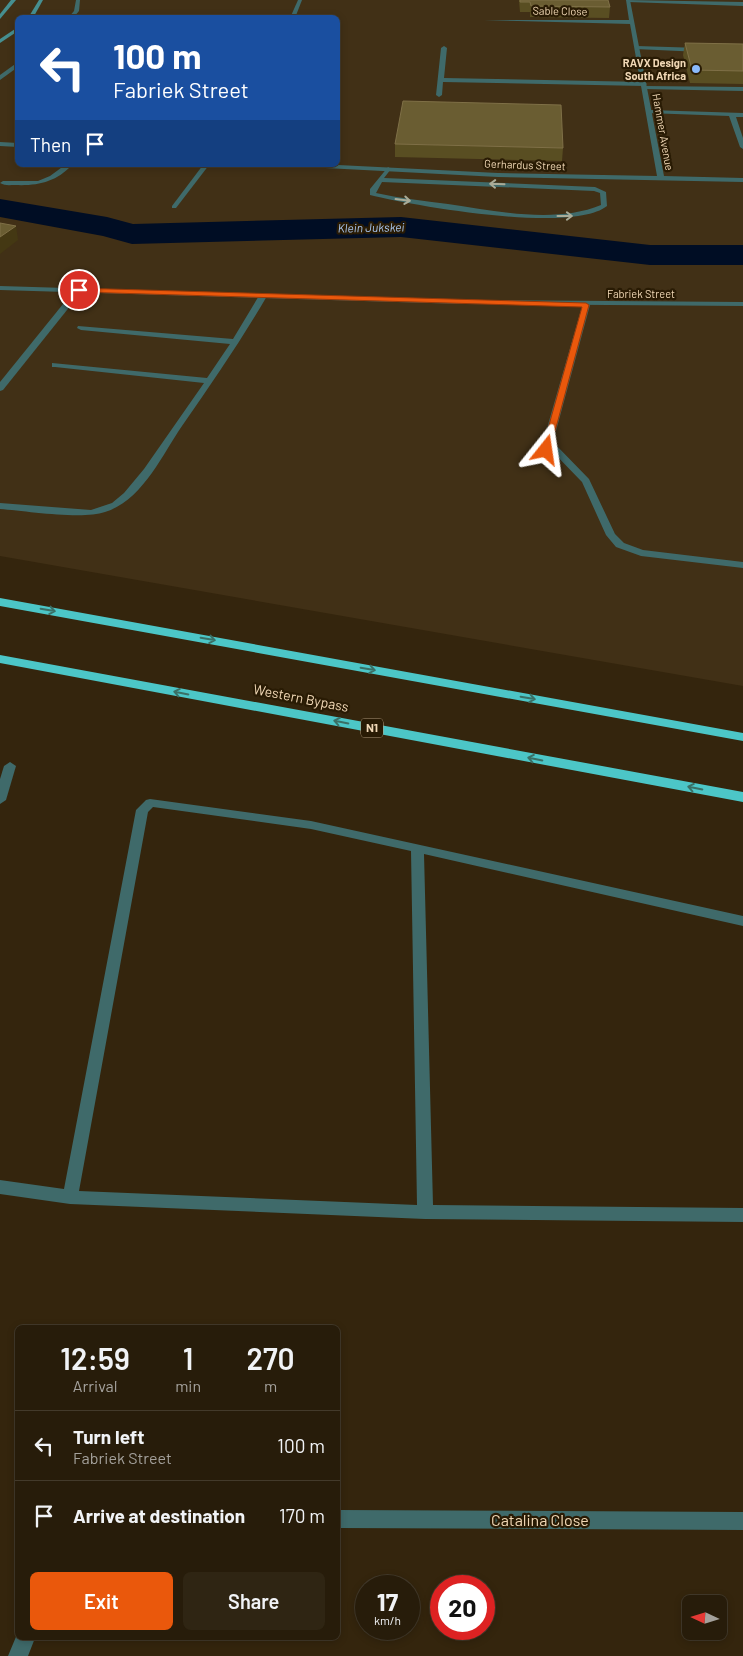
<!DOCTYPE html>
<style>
:root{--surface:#271c0a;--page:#2f2513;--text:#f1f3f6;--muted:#a4a19c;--line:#433a2b;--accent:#ea580c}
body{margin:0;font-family:Barlow,sans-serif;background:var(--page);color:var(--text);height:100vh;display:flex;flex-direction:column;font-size:19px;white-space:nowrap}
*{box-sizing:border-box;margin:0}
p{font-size:16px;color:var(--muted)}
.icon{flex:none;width:28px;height:28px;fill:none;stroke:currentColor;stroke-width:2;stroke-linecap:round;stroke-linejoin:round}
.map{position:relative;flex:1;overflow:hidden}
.drawer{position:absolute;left:15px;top:1325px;width:325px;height:315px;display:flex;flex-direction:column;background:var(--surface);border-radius:8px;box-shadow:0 2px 8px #0003,0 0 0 1px var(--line)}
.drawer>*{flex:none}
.top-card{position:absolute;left:15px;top:15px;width:325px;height:152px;border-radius:8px;box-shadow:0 2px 8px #0003,0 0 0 1px var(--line);background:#1a4fa0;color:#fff;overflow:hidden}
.needle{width:32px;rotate:274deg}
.buttons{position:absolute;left:682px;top:1595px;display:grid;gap:10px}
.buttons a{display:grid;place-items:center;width:45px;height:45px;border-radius:8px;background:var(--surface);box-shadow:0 2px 8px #0003,0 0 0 1px var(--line);font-size:25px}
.speed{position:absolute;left:355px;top:1575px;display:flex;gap:10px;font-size:25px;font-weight:700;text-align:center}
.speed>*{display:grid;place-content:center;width:65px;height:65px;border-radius:50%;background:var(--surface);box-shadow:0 2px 8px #0003,0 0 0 1px var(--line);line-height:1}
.speed small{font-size:12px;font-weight:400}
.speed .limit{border:8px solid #d22;background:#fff;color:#111}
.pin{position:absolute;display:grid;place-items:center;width:42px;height:42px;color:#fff;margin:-21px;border:2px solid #fff;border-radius:50%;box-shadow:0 1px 5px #0007}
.me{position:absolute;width:55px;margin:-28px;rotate:15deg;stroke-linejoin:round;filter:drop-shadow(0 0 4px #0008)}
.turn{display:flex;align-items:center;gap:18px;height:105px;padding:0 15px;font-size:22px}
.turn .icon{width:65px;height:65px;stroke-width:2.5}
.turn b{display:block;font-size:35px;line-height:42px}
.then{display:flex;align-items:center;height:48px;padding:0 15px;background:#0003;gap:10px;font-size:19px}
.eta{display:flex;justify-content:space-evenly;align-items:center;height:85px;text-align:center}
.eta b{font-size:30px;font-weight:600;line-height:35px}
.action{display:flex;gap:10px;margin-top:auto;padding:10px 15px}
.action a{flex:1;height:58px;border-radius:8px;background:var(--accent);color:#fff;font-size:20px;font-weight:600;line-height:58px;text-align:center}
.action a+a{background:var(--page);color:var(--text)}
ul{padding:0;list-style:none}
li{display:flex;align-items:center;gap:15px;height:70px;padding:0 15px;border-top:1px solid var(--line)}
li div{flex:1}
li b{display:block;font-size:19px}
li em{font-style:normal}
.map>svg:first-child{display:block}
.built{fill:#413016;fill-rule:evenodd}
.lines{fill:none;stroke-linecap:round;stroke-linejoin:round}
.river{fill:#000d24;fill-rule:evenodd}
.lane{fill:#3f6a6a;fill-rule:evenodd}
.street{fill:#3f6a6a;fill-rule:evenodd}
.secondary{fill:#468f90;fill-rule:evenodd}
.highway{fill:#4cc6c7;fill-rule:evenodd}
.wall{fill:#594e22}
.shaded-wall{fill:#443813}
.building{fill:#6a5d32;stroke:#7f7047}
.oneway{stroke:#aaac98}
.oneway2{stroke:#3a7066}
.route{fill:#ea580c;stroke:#983908}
.poi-dot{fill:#8abafc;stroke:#291b04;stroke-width:2}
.labels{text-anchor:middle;stroke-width:4.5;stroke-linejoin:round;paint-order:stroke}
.far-street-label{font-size:11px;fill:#f1d8b6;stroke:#291b04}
.far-poi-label{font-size:11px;font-weight:bold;fill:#f1d8b6;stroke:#291b04;text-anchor:end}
.far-water-label{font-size:12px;font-style:italic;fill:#aac8f1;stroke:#291b04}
.shield{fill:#291b04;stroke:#b59f81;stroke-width:1}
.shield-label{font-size:12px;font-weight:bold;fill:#f1d8b6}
.street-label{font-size:14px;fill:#f1d8b6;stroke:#291b04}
.near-street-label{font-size:16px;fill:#f1d8b6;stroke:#291b04}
</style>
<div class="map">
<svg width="743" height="1656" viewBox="0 0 743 1656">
<rect width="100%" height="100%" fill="#34250d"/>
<path class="built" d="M0,0H743V686L0,556ZM18,18H338V165H18Z"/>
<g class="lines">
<path class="river" d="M0,199L107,217L133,224L401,217L650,245H743V265H650L401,237L132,244L103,236L0,217Z"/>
<g class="lane">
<path d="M626,0L743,2V6L628,2Z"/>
<path d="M444,46L447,48L444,78L644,82L647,84L644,86L443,82L442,95L439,97L436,95L441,48Z"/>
<path d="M637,46L701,48L704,50L701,52L635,49Z"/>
<path d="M645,86L743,87V91L643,89Z"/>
<path d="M649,110L743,113V117H736L743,138V149L740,147L729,116L647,113Z"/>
<path d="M65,165H72C56,182 38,186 15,185C10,185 5,186 0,183L3,181H38L50,176Z"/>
<path d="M203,165H209L176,208H172V206Z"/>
<path d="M388,167L391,169L384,178L595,187L606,192L607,206C572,234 415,206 370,195V189ZM382,182L594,191L600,193L601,205C555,224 496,211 448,204C424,201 399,198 376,193Z"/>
<path d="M76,288L83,290L3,390L0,391V382Z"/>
<path d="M260,294L267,296C241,341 212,383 182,426C162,455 142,501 105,512C82,520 27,511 0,509V503L91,510L112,503L124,493L144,469L204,383L55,367H52V363L207,378L230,344L81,330L77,328L78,326L233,339Z"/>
<path d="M583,303L590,305L553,442L589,479L615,534L624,543L643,550L743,562V568L641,556L616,547L606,535L582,482L550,449L546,452L541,449Z"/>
</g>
<g class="street">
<path d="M76,0H80L79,11L73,18H68L74,11Z"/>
<path d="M298,0H302L295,18H290Z"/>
<path d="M626,0H630L664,176L743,178V182L498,177L306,167L303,165H338L498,173L657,176L630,24L484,20H629Z"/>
<path d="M18,62V67L0,80V75Z"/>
<path d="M0,142L18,143V147L0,146Z"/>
<path d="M0,286L463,300L743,302V306L463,304L0,290Z"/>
<path d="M10,762L16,766L6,800L0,804V779L4,766Z"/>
<path d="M150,799L311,821L743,916V926L424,854L433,1205L743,1208V1222L425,1219L70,1204L0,1194V1180L64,1189L136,810L146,800ZM153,807L311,829L411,851L417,1205L79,1191L148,812Z"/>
<path d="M338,1510L743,1512V1530L338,1528Z"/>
<path d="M18,1632V1638H35L28,1656H8Z"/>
</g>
<g class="secondary">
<path d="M11,0H16L0,19V14Z"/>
<path d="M39,0H43L33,18H28Z"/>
<path d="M18,27V31L0,43V39Z"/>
</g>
<g class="highway">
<path d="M0,598L743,733V741L0,606Z"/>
<path d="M0,655L743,792V802L0,663Z"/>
</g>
</g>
<g class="wall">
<path d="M519,0H608L610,7L609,18L530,17V12H520Z"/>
<path d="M685,43L743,44V84L690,83L683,55Z"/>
<path d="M395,144L563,148L562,161L395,157Z"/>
</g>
<path class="shaded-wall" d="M16,226L18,240L0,254V237Z"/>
<g class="building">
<path d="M520,0H608L610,7L531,6L530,2H520Z"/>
<path d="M685,43L743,44V71L692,70Z"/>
<path d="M403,101L561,105L563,148L395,144Z"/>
<path d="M0,223L16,226L0,237Z"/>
</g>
<defs><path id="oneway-shaft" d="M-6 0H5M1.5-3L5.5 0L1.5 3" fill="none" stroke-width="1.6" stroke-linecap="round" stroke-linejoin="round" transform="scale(1.25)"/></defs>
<g class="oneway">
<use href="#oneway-shaft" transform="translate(497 184) rotate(-178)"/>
<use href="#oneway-shaft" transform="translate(403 200) rotate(7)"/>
<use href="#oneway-shaft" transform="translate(565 216)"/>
</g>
<g class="oneway2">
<use href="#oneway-shaft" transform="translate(48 610) rotate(10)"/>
<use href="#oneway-shaft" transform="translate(208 639) rotate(10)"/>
<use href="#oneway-shaft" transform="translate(368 669) rotate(10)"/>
<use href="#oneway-shaft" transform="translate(181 693) rotate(-169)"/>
<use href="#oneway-shaft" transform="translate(528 698) rotate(10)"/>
<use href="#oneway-shaft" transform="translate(341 722) rotate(-169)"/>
<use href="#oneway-shaft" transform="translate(535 759) rotate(-169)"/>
<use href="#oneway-shaft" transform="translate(695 788) rotate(-169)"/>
</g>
<path class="route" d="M76,288L586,303L589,305L550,450L546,453L542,450L582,307L79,292Z"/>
<circle class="poi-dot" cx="696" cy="69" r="5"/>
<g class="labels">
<g class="far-street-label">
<text transform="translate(560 11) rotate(1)" y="4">Sable Close</text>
<text transform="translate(663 132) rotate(80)" y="4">Hammer Avenue</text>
<text transform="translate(525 165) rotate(2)" y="4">Gerhardus Street</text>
<text x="641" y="298">Fabriek Street</text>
</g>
<g class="far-poi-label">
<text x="686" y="67">RAVX Design<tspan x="686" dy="13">South Africa</tspan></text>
</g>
<g class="far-water-label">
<text transform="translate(371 228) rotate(-1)" y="4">Klein Jukskei</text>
</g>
<rect class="shield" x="361" y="718.5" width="22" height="19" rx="4"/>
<g class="shield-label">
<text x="372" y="732">N1</text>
</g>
<g class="street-label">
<text transform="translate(301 698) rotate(11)" y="5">Western Bypass</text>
</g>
<g class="near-street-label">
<text x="540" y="1526">Catalina Close</text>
</g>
</g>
</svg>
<div class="buttons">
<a><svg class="needle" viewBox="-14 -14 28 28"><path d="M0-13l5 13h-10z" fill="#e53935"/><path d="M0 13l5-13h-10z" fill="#a4a19c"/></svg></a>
</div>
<div class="speed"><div>17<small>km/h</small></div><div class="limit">20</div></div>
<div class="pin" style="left:79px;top:290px;background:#d93025"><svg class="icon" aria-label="arrive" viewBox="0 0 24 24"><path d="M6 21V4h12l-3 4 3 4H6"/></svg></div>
<svg class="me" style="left:546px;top:450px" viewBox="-20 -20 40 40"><path d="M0-17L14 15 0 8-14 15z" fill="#ea580c" stroke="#fff" stroke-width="4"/></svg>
<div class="top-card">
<div class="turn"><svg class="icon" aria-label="left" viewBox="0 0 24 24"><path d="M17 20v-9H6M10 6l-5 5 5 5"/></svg><div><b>100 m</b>Fabriek Street</div></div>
<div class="then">Then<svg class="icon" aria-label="arrive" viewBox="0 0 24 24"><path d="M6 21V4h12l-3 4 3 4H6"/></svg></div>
</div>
<section class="drawer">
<div class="eta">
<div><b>12:59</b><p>Arrival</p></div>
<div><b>1</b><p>min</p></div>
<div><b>270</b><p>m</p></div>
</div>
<ul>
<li><svg class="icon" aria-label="left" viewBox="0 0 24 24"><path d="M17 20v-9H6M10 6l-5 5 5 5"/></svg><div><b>Turn left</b><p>Fabriek Street</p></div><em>100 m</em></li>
<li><svg class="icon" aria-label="arrive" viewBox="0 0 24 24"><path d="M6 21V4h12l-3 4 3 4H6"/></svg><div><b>Arrive at destination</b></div><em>170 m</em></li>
</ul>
<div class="action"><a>Exit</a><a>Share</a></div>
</section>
</div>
